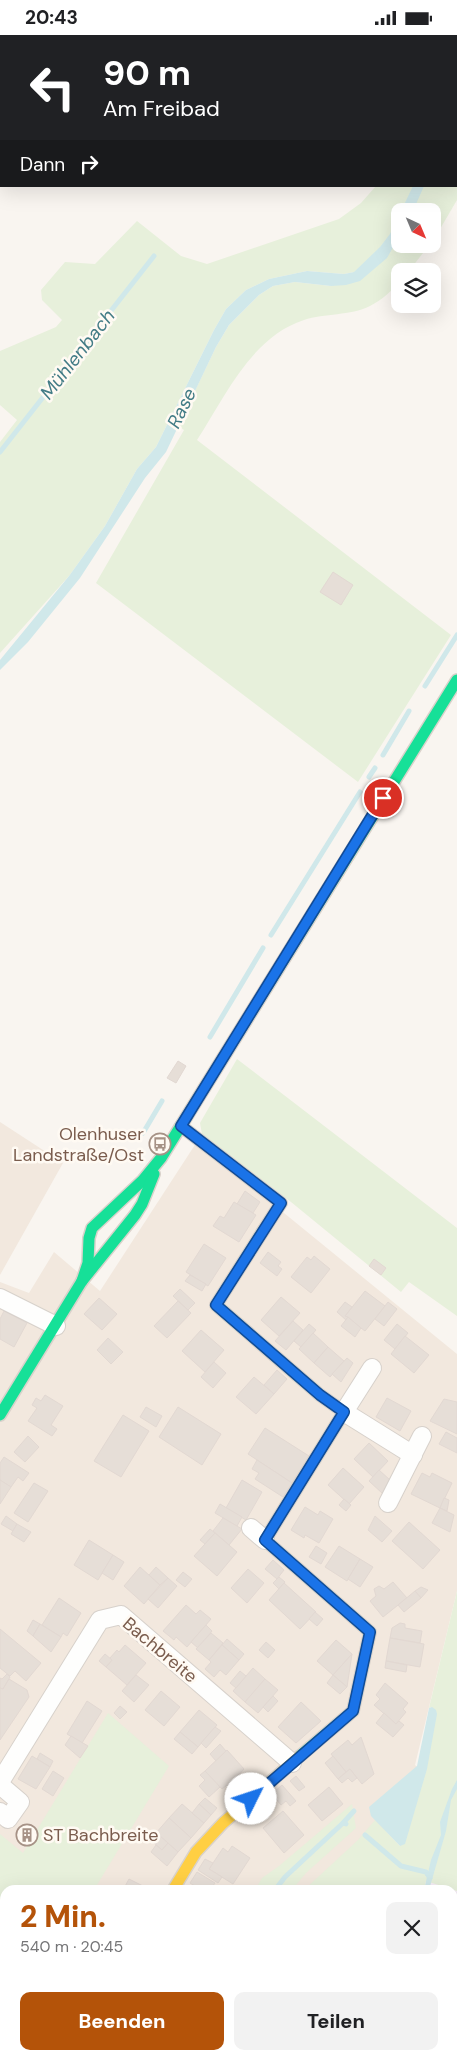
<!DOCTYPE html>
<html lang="de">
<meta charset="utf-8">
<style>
:root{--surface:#fff;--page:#f2f2f2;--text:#202124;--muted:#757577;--accent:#b45309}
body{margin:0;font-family:"DM Sans",sans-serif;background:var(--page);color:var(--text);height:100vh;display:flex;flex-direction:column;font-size:19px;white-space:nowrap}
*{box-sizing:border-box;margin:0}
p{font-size:16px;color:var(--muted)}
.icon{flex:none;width:28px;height:28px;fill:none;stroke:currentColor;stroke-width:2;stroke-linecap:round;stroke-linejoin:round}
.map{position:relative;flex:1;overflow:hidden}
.side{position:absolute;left:0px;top:1850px;width:458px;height:175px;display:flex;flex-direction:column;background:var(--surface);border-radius:15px 15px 0 0;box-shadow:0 5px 20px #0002}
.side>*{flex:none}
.banner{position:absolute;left:0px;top:0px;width:458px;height:152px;box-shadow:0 5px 20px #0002;background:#202124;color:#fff;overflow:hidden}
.needle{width:32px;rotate:136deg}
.buttons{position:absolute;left:391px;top:168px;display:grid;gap:10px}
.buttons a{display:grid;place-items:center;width:50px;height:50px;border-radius:10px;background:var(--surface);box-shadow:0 5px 20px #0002;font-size:25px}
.pin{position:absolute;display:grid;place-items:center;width:42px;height:42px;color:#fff;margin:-21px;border:2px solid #fff;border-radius:50%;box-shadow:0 1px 5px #0007}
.me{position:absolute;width:55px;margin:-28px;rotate:49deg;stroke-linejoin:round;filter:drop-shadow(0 0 4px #0008)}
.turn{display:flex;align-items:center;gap:18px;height:105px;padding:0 20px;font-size:22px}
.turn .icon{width:65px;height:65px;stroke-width:2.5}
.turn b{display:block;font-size:35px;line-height:42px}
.then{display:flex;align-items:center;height:48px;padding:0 20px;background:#0003;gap:10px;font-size:19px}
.round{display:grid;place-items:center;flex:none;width:52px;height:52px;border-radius:10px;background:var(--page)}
.overview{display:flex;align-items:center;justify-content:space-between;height:85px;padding:0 20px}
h1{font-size:30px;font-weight:800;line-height:38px;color:var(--accent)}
.action{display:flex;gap:10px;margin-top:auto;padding:10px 20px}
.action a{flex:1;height:58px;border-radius:10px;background:var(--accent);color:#fff;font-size:20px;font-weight:800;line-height:58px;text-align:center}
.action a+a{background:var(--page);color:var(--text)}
.status{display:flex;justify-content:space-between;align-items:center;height:35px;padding:0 25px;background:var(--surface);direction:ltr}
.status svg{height:14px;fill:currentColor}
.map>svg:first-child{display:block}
.residential{fill:#f2e8de}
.education{fill:#f6eef6}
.green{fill:#e7f0db}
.water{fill:#d0e8ea}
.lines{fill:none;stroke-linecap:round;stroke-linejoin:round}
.stream{stroke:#d0e8ea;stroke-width:5}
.building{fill:#e6ded7;stroke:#e2d8d2}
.street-casing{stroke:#d7d1cb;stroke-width:20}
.fast-casing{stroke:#d9d2cb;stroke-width:14}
.slow-casing{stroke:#d9d2cb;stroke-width:14}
.street{stroke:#fefefd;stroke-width:18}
.fast{stroke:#16e098;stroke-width:11}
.slow{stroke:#ffcf43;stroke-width:11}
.route-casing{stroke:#114b97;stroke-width:12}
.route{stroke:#1a73e8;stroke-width:9}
.labels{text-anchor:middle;stroke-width:5;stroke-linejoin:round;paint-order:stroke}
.poi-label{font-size:18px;fill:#7a5c4d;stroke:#fffaf3;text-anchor:end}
.street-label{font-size:18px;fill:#7a5c4d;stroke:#fffaf3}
.water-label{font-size:19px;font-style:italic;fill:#437c86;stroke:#fffaf3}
</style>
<div class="status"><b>20:43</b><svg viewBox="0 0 49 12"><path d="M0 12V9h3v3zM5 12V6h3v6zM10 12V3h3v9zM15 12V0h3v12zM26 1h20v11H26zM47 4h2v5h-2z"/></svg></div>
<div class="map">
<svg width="457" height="2025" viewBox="0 0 457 2025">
<rect width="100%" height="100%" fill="#f9f5f0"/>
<g class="residential">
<path d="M0,1087L63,1128L0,1240Z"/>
<path d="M202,1099L284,1178L457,1319V1556L415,1730L442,1753L308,1855L306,1853L304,1855H5V2009L0,2004V1247L29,1258L54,1217L100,1256Z"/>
<path d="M18,2020H194L190,2025H24Z"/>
</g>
<path class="education" d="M430,1847L457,1856V1962L453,1977L452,1855H429Z"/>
<g class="green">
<path d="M431,0H457V165L433,206L432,176H400V209H430L409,236H400V247C391,256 382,265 370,271C350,281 325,278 304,285C251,302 225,362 197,405L451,600L358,747L96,548L184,395L178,391L216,312L229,290L259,260L273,251L295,247L331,251L354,237L344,239L307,236L269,244L246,255L226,274L214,295L156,412L137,434L105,491L69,541L0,618V407L17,385L0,370V316L56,292L62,285L42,265L41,255L65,227L95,229L137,186L181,221L207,229L339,184L361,168L376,151H456V1Z"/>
<path d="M237,1024L457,1193V1281L409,1247L401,1257L291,1167L202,1099L200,1088Z"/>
<path d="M457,1556V1856L426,1846L424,1855H304L358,1805L375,1785L400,1811L432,1672L429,1673Z"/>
<path d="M108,1678L169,1731L94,1855H5V1948L0,1945V1799L23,1818Z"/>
<path d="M352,1769L356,1793L306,1838L292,1855H255L262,1843L279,1831Z"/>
<path d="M194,2020H415V2025H190Z"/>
</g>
<g class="water">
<path d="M413,151H424L413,176H401Z"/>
<path d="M400,179V200L387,223L360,246L346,250L331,251L295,247L273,251L259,260L229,290L216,312L166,417L145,443L80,543L28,607L0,635V625L69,541L105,491L137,434L156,412L214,295L226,274L246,255L269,244L307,236L344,239L354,237L380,212L390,199Z"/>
<path d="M432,1672L436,1675L437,1679L427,1734L405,1809L400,1811L371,1781L369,1772L417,1731L429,1673Z"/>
<path d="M457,1745V1754L451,1765L446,1796L429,1855H424L431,1825L441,1800L440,1787L452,1754Z"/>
</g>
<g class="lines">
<g class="stream">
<path d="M0,417L154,221"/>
<path d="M425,651L457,600"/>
<path d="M383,720L409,676"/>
<path d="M369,742L375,733"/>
<path d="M271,900L360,757"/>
<path d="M210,1002L263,913"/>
<path d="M143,1098L162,1066"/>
<path d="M343,1788L354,1776"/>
<path d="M365,1800L401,1831L426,1837L430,1843"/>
<path d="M275,1855L285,1842L343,1788L346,1789"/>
<path d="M160,2025L166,2020"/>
</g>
</g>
<g class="building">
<path d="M333,537L353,550L341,570L320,557Z"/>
<path d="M178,1026L186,1031L176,1048L167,1043Z"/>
<path d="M245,1156L260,1167L253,1178L237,1169Z"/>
<path d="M234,1167L256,1180L239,1207L213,1191L220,1181L224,1183Z"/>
<path d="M204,1209L226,1223L208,1251L186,1237Z"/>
<path d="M268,1217L281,1227L278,1231L282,1234L277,1241L260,1228Z"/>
<path d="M314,1221L330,1234L311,1258L291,1242L307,1222L311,1225Z"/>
<path d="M374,1224L386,1233L381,1240L369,1231Z"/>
<path d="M190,1240L206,1249L202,1256L185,1246Z"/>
<path d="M180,1254L195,1268L188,1275L173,1261Z"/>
<path d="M365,1256L385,1271L365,1296L345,1281Z"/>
<path d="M281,1262L300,1278L279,1301L261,1285Z"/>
<path d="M99,1263L117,1279L102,1295L84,1279Z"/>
<path d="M178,1266L191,1278L167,1303L154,1291Z"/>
<path d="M345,1267L352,1272L345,1281L348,1282L346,1285L337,1277Z"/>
<path d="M388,1267L397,1274L384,1291L375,1284Z"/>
<path d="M4,1276L27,1288L14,1312L0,1304V1284Z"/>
<path d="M348,1282L361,1293L355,1302L341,1291Z"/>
<path d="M293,1286L303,1295L286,1315L275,1306Z"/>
<path d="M309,1289L316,1295L301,1312L294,1306Z"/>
<path d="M397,1289L408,1298L395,1314L384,1305Z"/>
<path d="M201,1295L224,1315L205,1337L182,1316Z"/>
<path d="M313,1298L328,1312L314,1328L299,1314Z"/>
<path d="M405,1301L429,1320L414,1338L391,1319Z"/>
<path d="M108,1303L123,1317L111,1329L97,1315Z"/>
<path d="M328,1312L344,1326L330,1342L314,1328Z"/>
<path d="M347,1323L353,1328L341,1347L332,1339Z"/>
<path d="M214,1327L226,1338L213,1353L201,1342Z"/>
<path d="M277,1335L287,1344L274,1359L264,1350Z"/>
<path d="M254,1342L274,1359L256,1379L236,1362Z"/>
<path d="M45,1360L63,1371L51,1390L57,1394L52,1401L28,1386L37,1373L32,1370L36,1363L41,1366Z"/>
<path d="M387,1363L411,1376L400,1396L376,1382Z"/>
<path d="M444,1364L457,1367V1399L430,1386Z"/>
<path d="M146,1372L162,1381L156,1392L140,1382Z"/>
<path d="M178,1372L221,1399L202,1430L159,1402Z"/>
<path d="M123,1380L149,1396L121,1442L94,1426Z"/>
<path d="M265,1393L309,1421L292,1448L248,1419Z"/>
<path d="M446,1397L457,1403V1418L439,1409Z"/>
<path d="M28,1401L39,1412L25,1427L14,1417Z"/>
<path d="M369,1408L388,1426L373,1442L354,1424Z"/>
<path d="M4,1422L29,1438L23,1446L18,1442L11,1452L0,1445V1428Z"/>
<path d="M257,1425L292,1448L283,1462L255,1444L259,1438L252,1434Z"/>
<path d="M343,1433L364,1452L349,1469L328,1450Z"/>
<path d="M379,1435L390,1445L383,1459L369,1446Z"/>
<path d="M422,1438L430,1442L432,1438L452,1448L440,1473L411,1459Z"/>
<path d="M0,1445L11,1452L0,1469Z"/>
<path d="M242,1445L262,1457L246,1485L226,1473Z"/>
<path d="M34,1448L48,1456L28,1487L14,1478Z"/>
<path d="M444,1463L449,1465L447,1476L440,1473Z"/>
<path d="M344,1464L351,1470L346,1476L339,1470Z"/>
<path d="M220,1469L242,1482L237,1491L215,1478Z"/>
<path d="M305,1472L318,1480L320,1476L333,1484L319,1508L305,1500L304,1503L291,1495Z"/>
<path d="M440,1473L454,1480L450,1497L432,1488Z"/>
<path d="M6,1481L17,1489L13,1496L1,1489Z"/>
<path d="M375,1481L392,1496L382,1507L368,1495Z"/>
<path d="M223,1483L242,1494L229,1510L213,1496Z"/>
<path d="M409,1487L440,1515L423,1534L392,1506Z"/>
<path d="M17,1489L31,1497L24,1507L11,1499Z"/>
<path d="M210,1494L215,1498L205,1509L200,1505Z"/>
<path d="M215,1498L237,1517L217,1541L194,1521Z"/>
<path d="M89,1505L113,1520L98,1545L74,1530Z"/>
<path d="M316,1511L327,1518L321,1529L309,1522Z"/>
<path d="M339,1511L360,1524L347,1546L325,1532Z"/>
<path d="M113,1520L124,1527L113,1545L102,1538Z"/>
<path d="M360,1524L373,1532L360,1552L348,1544Z"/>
<path d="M273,1525L284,1535L277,1544L265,1534Z"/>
<path d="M140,1532L160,1550L144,1569L124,1551Z"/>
<path d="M156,1532L168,1543L160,1550L149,1540Z"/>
<path d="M248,1534L264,1548L247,1568L231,1553Z"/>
<path d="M183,1537L192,1544L185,1552L176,1545Z"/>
<path d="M279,1542L285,1547L279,1554L273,1548Z"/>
<path d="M168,1543L177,1551L158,1573L148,1564Z"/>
<path d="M393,1547L407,1563L383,1582L370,1566L376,1561L374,1554L379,1551L384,1554Z"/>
<path d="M284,1548L316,1577L300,1594L269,1565Z"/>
<path d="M421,1552L428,1555L421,1563L415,1556Z"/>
<path d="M415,1556L421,1563L404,1577L398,1570Z"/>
<path d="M59,1563L81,1578L67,1601L63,1598L61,1602L42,1590Z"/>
<path d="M186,1570L196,1579L200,1575L211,1584L187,1612L176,1602L174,1605L163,1596Z"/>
<path d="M315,1577L323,1584L317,1591L309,1584Z"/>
<path d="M33,1585L40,1589L33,1601L27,1596Z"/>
<path d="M400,1588L405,1589V1593L422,1596L420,1608L390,1603L392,1593Z"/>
<path d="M40,1589L61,1602L51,1617L33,1601Z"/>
<path d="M206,1590L212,1596L198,1613L191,1607Z"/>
<path d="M0,1594L41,1628L26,1646L15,1636L10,1641L0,1633Z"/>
<path d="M211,1598L223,1608L209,1625L196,1614Z"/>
<path d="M390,1603L424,1609L420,1632L386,1626Z"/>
<path d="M227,1604L244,1619L239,1625L222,1610Z"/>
<path d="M336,1605L352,1619L333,1640L317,1626Z"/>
<path d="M266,1607L275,1615L268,1623L259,1615Z"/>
<path d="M125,1610L146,1628L127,1650L106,1632L112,1625L110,1623L117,1615L119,1617Z"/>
<path d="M222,1610L239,1625L226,1640L220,1635L214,1642L205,1634L211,1627L209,1625Z"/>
<path d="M105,1619L112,1625L106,1632L99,1626Z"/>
<path d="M352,1619L347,1652L333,1640Z"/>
<path d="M386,1626L407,1630L406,1637L385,1633Z"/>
<path d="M253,1633L265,1644L245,1667L233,1656Z"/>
<path d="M240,1636L246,1641L236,1653L230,1648Z"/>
<path d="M7,1639L10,1642L3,1654L0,1653V1643L2,1644Z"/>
<path d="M136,1640L149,1650L134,1667L122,1656Z"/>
<path d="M333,1640L347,1652L340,1659L327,1648Z"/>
<path d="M9,1644L27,1655L29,1662L0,1705V1653L3,1654Z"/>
<path d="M265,1644L278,1655L258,1678L245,1667Z"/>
<path d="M385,1648L408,1668L403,1674L406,1677L396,1689L374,1670L380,1664L376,1660Z"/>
<path d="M161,1656L180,1672L164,1691L145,1675Z"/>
<path d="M273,1661L278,1666L268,1677L263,1672Z"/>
<path d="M87,1666L102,1676L82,1708L67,1699Z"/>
<path d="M301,1667L321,1686L296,1708L278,1692Z"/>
<path d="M120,1671L127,1677L120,1684L114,1678Z"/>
<path d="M199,1675L217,1690L198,1712L180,1697Z"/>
<path d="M384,1678L396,1689L399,1686L404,1690L393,1702L376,1688Z"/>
<path d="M215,1692L221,1696L206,1713L201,1708Z"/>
<path d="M180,1697L198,1712L192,1719L174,1704Z"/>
<path d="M71,1701L88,1711L80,1723L65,1710Z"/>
<path d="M361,1702L374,1739L362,1749L350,1734L346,1737L331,1719L348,1705L352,1710Z"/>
<path d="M220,1709L226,1716L216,1726L210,1719Z"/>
<path d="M227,1715L244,1734L229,1751L227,1750L222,1754L205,1736Z"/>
<path d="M40,1718L53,1726L50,1732L37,1724Z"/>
<path d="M32,1721L50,1732L36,1754L18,1744Z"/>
<path d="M333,1721L346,1737L338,1744L325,1728Z"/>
<path d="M350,1734L357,1743L352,1747L348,1743L342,1748L338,1744Z"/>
<path d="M53,1736L64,1743L53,1761L42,1754Z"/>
<path d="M205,1736L220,1752L209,1762L199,1751L205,1745L200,1740Z"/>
<path d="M296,1741L305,1752L299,1756L290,1746Z"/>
<path d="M282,1750L296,1766L290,1771L286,1766L281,1770L272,1759Z"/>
<path d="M329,1752L343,1769L322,1786L308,1770Z"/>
<path d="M205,1763L217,1773L211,1780L199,1769Z"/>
<path d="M182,1769L204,1788L191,1803L169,1783Z"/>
<path d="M199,1769L211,1780L204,1788L192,1778Z"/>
<path d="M283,1776L304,1800L284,1818L263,1793Z"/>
<path d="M169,1783L191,1803L178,1817L156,1798Z"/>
<path d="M159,1800L168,1808L162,1815L153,1807Z"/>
<path d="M168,1808L178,1817L167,1831L151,1817L156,1810L162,1815Z"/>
<path d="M232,1811L250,1823L233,1849L209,1834L223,1813L228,1817Z"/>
<path d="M205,1824L213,1828L209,1834L222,1842L218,1848L198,1835Z"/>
<path d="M197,1837L215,1848L210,1855L204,1851L201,1855L190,1848Z"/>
<path d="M129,1844L151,1855H123Z"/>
</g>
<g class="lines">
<g class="street-casing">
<g id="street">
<path d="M0,1263L56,1291"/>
<path d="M372,1333L344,1377L413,1420"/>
<path d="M388,1468L422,1401"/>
<path d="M251,1493L265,1505"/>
<path d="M0,1747L100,1585L121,1580L292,1728"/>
<path d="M0,1750L20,1767L8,1784L0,1777"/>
<path d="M112,2020V2025"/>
</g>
</g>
<g class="fast-casing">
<g id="fast">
<path d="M263,1196L216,1270L320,1360L344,1377L265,1505L370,1597L353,1676L300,1721"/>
<path d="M82,1246L88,1228L89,1203L92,1193L143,1145L161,1123L457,645"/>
<path d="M0,1380L82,1246L135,1180L142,1169L154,1139"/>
</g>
</g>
<g class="slow-casing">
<g id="slow">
<path d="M181,1091L281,1168L263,1196"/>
<path d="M173,1855L196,1817L223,1788L300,1721"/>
</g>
</g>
<use href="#street" class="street"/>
<use href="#fast" class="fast"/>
<use href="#slow" class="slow"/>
</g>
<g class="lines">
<g class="route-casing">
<path id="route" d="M251,1764L353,1676L370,1597L265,1505L344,1377L320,1360L216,1270L281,1168L181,1091L383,763"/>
</g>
<use href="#route" class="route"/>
</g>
<defs>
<g id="bus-ring" transform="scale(1.125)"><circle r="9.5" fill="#fffaf3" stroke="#a69286" stroke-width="1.5"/><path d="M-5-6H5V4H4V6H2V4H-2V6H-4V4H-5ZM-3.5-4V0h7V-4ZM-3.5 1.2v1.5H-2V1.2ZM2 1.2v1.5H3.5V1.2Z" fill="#a69286"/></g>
<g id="building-ring" transform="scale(1.125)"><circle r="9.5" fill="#fffaf3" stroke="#a69286" stroke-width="1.5"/><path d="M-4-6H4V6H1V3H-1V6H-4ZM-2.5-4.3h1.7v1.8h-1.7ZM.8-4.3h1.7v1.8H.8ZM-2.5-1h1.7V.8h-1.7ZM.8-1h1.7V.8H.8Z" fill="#a69286"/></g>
</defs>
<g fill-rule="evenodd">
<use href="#bus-ring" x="160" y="1109"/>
<use href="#building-ring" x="27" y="1800"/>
</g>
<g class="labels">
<g class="poi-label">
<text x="144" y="1105">Olenhuser<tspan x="144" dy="21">Landstraße/Ost</tspan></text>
<text x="43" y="1806" text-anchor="start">ST Bachbreite</text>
</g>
<g class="street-label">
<text transform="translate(160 1615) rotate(40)" y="6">Bachbreite</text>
</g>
<g class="water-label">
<text transform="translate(77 319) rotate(-52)" y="7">Mühlenbach</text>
<text transform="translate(181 373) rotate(-64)" y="7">Rase</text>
</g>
</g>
</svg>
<div class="buttons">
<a><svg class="needle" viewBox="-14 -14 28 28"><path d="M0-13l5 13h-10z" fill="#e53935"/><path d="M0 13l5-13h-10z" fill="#757577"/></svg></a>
<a><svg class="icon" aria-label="layers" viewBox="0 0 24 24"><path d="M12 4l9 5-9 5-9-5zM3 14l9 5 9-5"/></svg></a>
</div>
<div class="pin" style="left:383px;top:763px;background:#d93025"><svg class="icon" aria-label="arrive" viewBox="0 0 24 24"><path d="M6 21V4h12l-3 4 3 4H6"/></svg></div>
<svg class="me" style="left:251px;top:1764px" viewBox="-20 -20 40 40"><circle r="19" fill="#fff"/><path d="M0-13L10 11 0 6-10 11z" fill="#1a73e8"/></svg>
<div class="banner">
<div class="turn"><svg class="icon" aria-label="left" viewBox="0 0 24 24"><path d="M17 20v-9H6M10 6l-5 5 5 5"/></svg><div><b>90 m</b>Am Freibad</div></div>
<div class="then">Dann<svg class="icon" aria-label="right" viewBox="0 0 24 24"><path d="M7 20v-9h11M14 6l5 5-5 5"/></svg></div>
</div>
<section class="side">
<div class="overview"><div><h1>2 Min.</h1><p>540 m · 20:45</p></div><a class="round"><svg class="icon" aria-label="close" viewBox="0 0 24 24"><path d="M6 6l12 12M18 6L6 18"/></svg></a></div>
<div class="action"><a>Beenden</a><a>Teilen</a></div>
</section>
</div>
